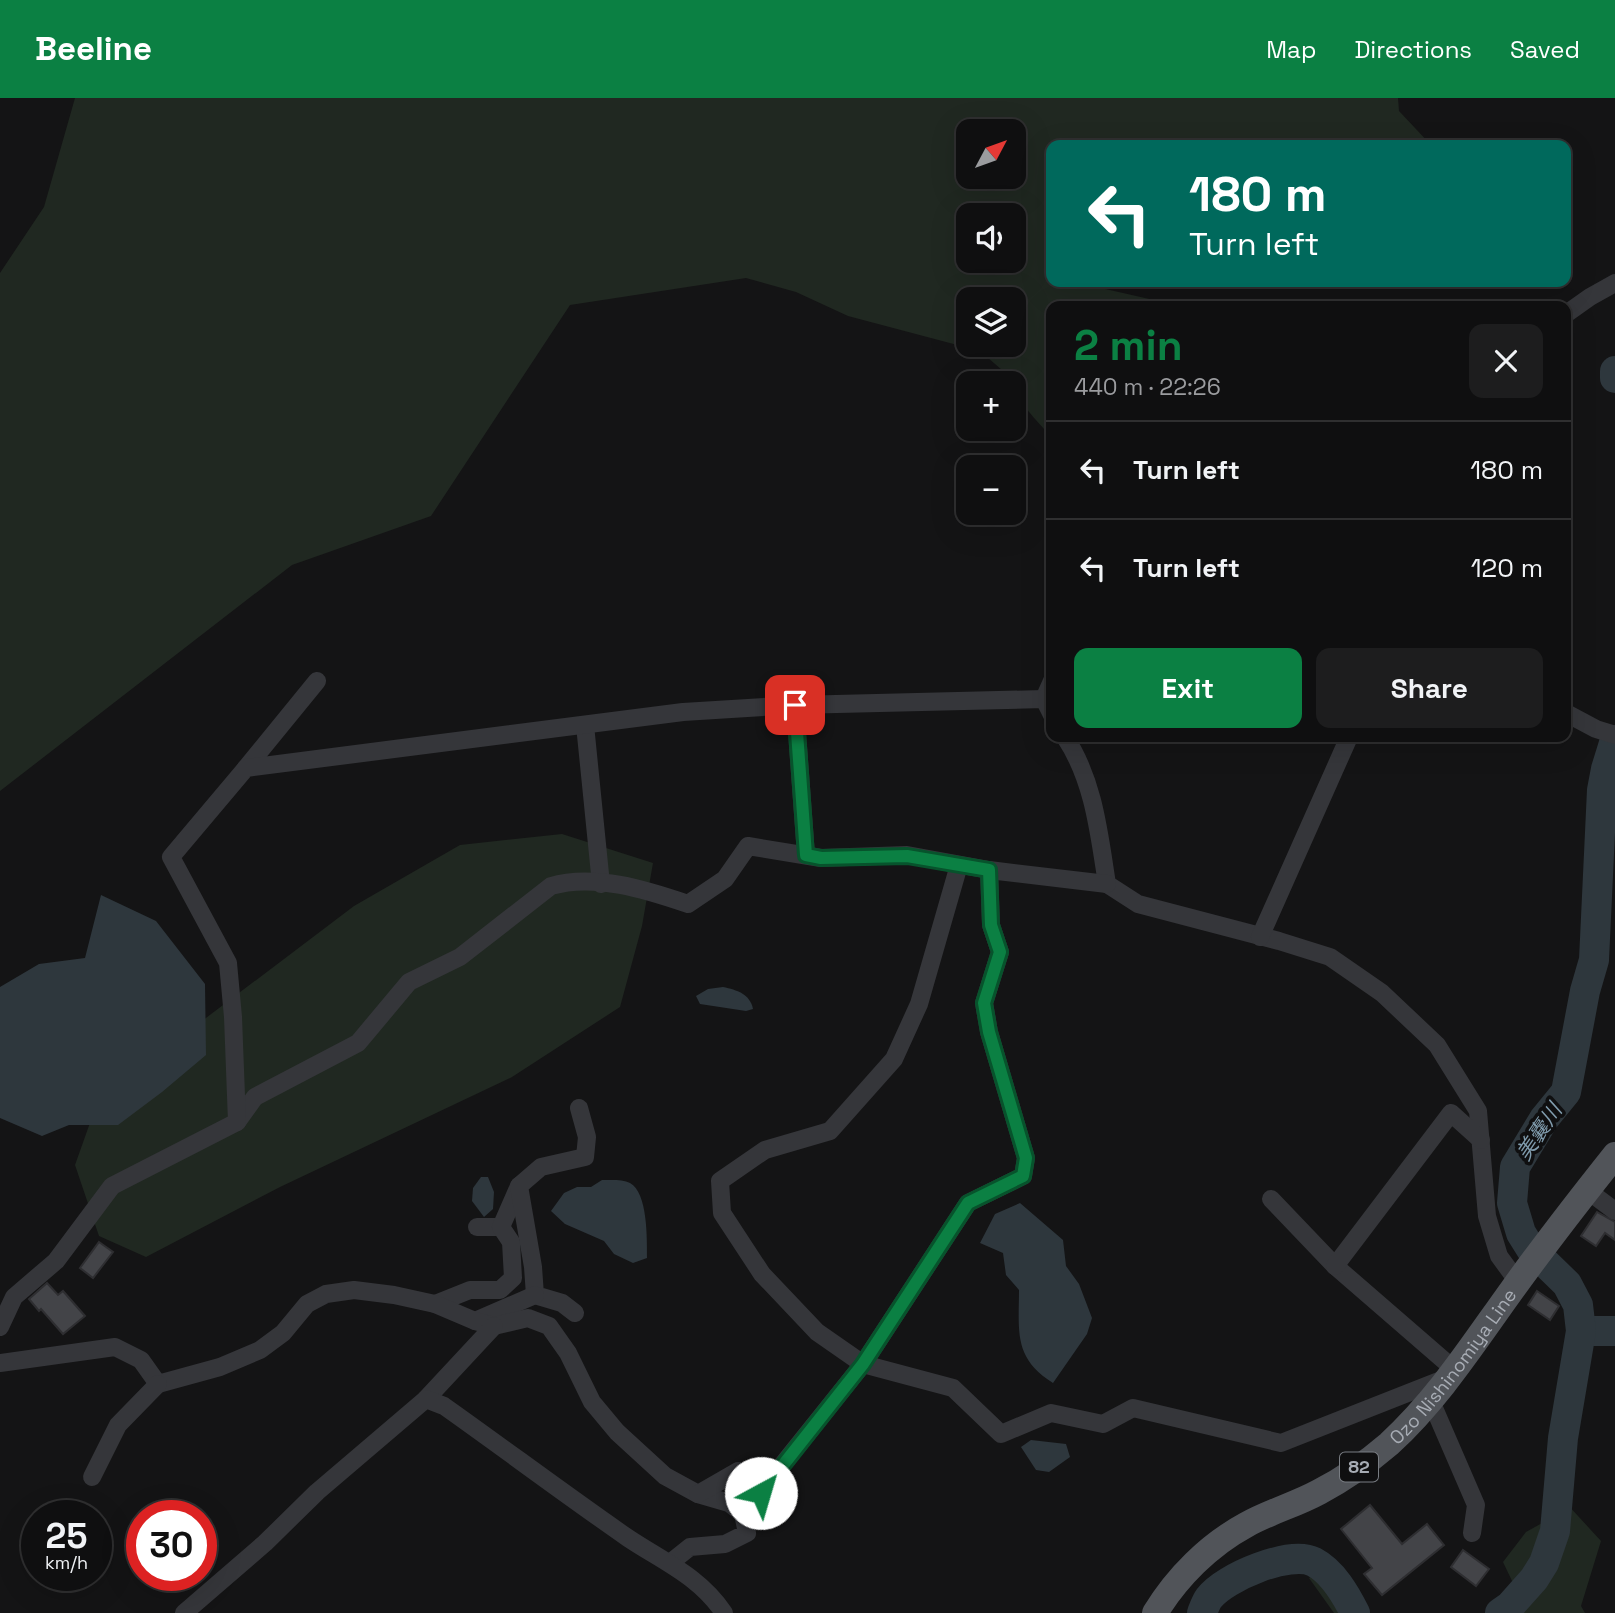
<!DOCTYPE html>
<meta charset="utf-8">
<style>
:root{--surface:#0f0f10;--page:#1d1d1e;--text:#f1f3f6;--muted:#9b9c9f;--line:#2f2f30;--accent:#0b8043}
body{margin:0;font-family:"Space Grotesk","Noto Sans JP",sans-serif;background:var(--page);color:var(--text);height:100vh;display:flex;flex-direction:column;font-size:26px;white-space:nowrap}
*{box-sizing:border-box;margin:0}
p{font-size:23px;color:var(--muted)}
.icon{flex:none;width:38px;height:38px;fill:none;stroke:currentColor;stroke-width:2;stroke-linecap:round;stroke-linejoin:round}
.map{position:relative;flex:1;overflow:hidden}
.sheet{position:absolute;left:1046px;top:203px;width:525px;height:441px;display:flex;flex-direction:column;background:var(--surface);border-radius:14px;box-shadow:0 7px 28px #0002,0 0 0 2px var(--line)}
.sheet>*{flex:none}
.guide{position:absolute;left:1046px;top:42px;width:525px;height:147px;border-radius:14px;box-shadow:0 7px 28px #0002,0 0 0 2px var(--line);background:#00695c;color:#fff;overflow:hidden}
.needle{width:46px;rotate:49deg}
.tools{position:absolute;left:956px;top:21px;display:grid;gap:14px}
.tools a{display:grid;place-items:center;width:70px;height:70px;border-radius:14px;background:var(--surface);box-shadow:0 7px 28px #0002,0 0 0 2px var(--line);font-size:35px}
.speed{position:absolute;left:21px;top:1402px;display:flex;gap:14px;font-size:35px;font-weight:700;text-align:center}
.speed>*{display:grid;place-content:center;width:91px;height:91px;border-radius:50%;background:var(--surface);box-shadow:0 7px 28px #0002,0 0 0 2px var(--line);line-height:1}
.speed small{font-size:18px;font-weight:400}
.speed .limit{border:10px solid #d22;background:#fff;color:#111}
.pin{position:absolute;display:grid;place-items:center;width:60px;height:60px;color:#fff;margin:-30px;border-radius:14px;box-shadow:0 4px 10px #0006}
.me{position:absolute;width:77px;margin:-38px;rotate:39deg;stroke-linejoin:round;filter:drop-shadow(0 0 5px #0008)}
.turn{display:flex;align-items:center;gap:24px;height:147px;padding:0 28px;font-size:32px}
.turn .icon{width:91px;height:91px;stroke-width:2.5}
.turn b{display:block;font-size:49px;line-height:60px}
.round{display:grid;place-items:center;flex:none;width:74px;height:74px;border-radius:14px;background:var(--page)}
.head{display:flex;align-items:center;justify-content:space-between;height:119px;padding:0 28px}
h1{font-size:42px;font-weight:700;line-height:52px;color:var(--accent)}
.primary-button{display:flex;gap:14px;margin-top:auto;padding:14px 28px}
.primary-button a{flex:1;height:80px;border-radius:14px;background:var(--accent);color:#fff;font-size:28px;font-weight:700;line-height:80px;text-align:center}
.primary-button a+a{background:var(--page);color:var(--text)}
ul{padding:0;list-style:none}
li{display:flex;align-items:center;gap:21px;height:98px;padding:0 28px;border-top:2px solid var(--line)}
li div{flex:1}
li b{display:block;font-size:26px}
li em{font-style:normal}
header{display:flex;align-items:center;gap:42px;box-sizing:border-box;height:98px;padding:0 35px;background:var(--accent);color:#fff}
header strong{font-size:33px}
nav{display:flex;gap:38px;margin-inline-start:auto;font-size:24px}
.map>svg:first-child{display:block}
.green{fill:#202821;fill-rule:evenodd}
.water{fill:#2e373d}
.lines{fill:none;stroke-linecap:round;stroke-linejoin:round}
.river{stroke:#2e373d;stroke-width:30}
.building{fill:#434448;stroke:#2e2e31;stroke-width:2}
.street{stroke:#35363a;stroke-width:18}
.primary{stroke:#515459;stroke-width:26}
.route-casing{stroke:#07532c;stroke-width:18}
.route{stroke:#0b8043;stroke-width:12}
.labels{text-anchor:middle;stroke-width:7;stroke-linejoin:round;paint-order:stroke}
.shield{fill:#0f0f10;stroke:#797d83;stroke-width:2}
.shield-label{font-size:18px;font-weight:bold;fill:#a7acb4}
.street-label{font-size:19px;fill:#a7acb4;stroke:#0f0f10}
.water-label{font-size:21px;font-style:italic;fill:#809cad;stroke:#0f0f10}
</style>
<header>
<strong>Beeline</strong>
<nav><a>Map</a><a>Directions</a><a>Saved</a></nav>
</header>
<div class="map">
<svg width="1615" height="1515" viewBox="0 0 1615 1515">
<rect width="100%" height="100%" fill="#141415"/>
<g class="green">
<path d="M75,0H1398L1399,13L1431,47H1052V184H1092L1101,190L1180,208H1052V340C1041,327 1014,301 1013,285H1010L1002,272L980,253L848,218L796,194L746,180L570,207L431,418L292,467L0,693V175L44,109ZM968,33H1013V79H968ZM968,117H1013V163H968ZM968,201H1013V247H968Z"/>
<path d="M562,736L653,765L642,828L620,909L512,979L280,1089L146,1159L99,1138L75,1067L91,1022L157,957L354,808L460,747Z"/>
<path d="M1547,1405L1567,1406L1601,1443L1581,1508L1585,1515H1490L1513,1485L1503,1464L1526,1434L1544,1424Z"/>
<path d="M1318,1474L1336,1494L1347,1515H1334L1309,1480Z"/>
</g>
<g class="water">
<path d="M101,797L156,823L205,886L206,957L162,994L118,1027H69L42,1038L0,1020V889L39,866L85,860Z"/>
<path d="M723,889C737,892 750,896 753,911L746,913L700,906L696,898L708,891Z"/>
<path d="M481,1079H488L494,1094L493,1111L484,1119L472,1103L473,1090Z"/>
<path d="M602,1082C610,1082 623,1081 630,1085C648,1095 647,1141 647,1160L633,1165L614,1156L604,1143L565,1126L551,1113L564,1095L577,1089H591Z"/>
<path d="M1020,1105L1063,1142L1066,1168L1079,1186L1092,1220L1087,1236L1053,1285C1013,1260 1019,1233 1019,1192L1006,1177L1003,1155L980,1145L995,1116Z"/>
<path d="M1031,1342L1066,1346L1070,1359L1049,1374L1036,1372L1021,1349Z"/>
</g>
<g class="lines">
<g class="river">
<path d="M1615,273V280"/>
<path d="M1581,1233H1615"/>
<path d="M1202,1515C1204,1510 1206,1504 1209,1500C1225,1479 1290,1452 1314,1464C1333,1474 1346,1497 1355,1515"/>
<path d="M1500,1515L1510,1508L1534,1481L1544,1465L1555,1433L1563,1340L1581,1233L1578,1207L1567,1186L1531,1151L1521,1135L1512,1105L1515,1069L1544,1021L1566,994L1585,893L1594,862L1602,692L1606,671L1615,642"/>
</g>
</g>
<g class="building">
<path d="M1597,1114L1615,1124V1142L1605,1135L1596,1148L1581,1138Z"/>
<path d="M99,1144L113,1154L93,1180L80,1170Z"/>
<path d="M47,1185L58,1197L63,1193L85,1218L63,1236L41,1211L39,1213L29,1201Z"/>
<path d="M1537,1193L1559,1208L1550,1222L1528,1207Z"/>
<path d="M1370,1407L1402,1446L1427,1426L1444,1447L1382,1497L1364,1476L1372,1470L1341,1431Z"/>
<path d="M1463,1452L1489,1471L1476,1488L1451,1469Z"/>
</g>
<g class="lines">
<g class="street">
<path d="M1566,216L1590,199L1615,185"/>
<path d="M1044,601L1052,583"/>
<path d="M795,607L806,757"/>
<path d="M1566,615L1596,631L1615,637"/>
<path d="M585,627L601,786"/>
<path d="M1065,639C1094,683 1099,735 1107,786L1138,806L1279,843L1330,859L1382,895L1437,947L1478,1013L1487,1118L1499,1158L1518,1184"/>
<path d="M246,670L317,583"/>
<path d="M959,767L919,906L894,961L830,1033L765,1052L720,1083L722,1115L762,1176L817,1234L863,1266L953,1290L1001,1336L1051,1315L1103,1326L1133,1310L1281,1345L1446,1280"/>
<path d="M1260,839L1349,639"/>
<path d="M237,1024L255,999L358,945L409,884L460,859L551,788C594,775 647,792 688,806L725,781L748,748L821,760L907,757L989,772L1107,786"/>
<path d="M1587,1092L1615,1113"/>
<path d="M1271,1101L1335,1168L1455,1272"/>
<path d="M477,1129H501"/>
<path d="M1335,1168L1451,1015L1481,1042"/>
<path d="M435,1206L470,1192H500L513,1180L511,1144L501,1129L519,1088"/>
<path d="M575,1215L562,1205L535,1197L533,1169L519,1088L541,1069L585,1059L587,1039L579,1010"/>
<path d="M475,1223L535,1197"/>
<path d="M0,1229L14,1199L56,1163L112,1088L237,1024L233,919L228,865L171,759L246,670L683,614L795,607L1044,601L1052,617"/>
<path d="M0,1265L115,1249L141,1262L158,1286L220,1269L260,1252L283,1235L307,1206L326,1196L354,1192L394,1197L435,1206L475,1223L494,1228L528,1220L549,1228L568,1255L592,1304L617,1334L665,1378L698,1396L729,1405L743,1416L747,1435L725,1446L690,1449L670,1465"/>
<path d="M426,1301L494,1228"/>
<path d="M1431,1303L1476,1407L1472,1435"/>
<path d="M92,1379L118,1327L158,1286"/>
<path d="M698,1396L738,1373"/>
<path d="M743,1416L863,1266L968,1105L1023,1078L1026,1060L989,934L984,905L1000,854L991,827L989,772"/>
<path d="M184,1515L265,1445L317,1394L426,1301L444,1308C506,1352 566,1397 628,1440C664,1464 699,1478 724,1515"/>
</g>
<path class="primary" id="s1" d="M1155,1515C1177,1479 1209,1447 1246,1427C1269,1414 1295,1407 1319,1394C1344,1381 1368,1364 1389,1346C1438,1301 1473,1246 1512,1192C1545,1146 1580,1101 1615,1057"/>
</g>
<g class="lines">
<g class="route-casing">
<path id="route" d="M761,1395L863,1266L968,1105L1023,1078L1026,1060L989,934L984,905L1000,854L991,827L989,772L907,758L821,760L806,757L795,607"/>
</g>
<use href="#route" class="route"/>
</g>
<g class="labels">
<rect class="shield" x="1340" y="1354.5" width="38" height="29" rx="5"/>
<g class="shield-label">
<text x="1359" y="1375">82</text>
</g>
<g class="street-label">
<text dy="7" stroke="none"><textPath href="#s1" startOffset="394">Ozo Nishinomiya Line</textPath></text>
</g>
<g class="water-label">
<text transform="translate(1539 1034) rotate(-56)" y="7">美嚢川</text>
</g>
</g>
</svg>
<div class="tools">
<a><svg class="needle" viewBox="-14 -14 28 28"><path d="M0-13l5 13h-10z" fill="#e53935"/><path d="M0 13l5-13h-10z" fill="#9b9c9f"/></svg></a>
<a><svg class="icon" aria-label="sound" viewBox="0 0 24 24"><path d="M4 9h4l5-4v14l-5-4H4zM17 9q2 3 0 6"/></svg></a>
<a><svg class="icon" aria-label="layers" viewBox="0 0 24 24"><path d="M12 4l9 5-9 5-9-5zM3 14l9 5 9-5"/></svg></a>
<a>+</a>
<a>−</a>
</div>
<div class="speed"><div>25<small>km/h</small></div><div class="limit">30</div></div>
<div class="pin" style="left:795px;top:607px;background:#d93025"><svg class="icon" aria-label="arrive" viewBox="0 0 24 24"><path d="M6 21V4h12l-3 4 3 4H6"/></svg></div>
<svg class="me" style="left:761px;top:1395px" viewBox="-20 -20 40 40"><circle r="19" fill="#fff"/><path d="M0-13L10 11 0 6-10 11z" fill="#0b8043"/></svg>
<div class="guide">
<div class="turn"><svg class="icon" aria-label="left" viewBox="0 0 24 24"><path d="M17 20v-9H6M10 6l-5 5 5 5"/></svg><div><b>180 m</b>Turn left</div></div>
</div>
<section class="sheet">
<div class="head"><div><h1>2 min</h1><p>440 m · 22:26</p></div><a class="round"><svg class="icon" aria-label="close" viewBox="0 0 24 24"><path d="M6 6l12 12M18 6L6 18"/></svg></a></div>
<ul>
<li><svg class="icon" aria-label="left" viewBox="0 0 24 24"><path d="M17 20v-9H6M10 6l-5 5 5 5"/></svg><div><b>Turn left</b></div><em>180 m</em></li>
<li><svg class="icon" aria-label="left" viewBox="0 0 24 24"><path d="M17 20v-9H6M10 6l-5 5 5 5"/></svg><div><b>Turn left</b></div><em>120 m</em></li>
</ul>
<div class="primary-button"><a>Exit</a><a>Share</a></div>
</section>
</div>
